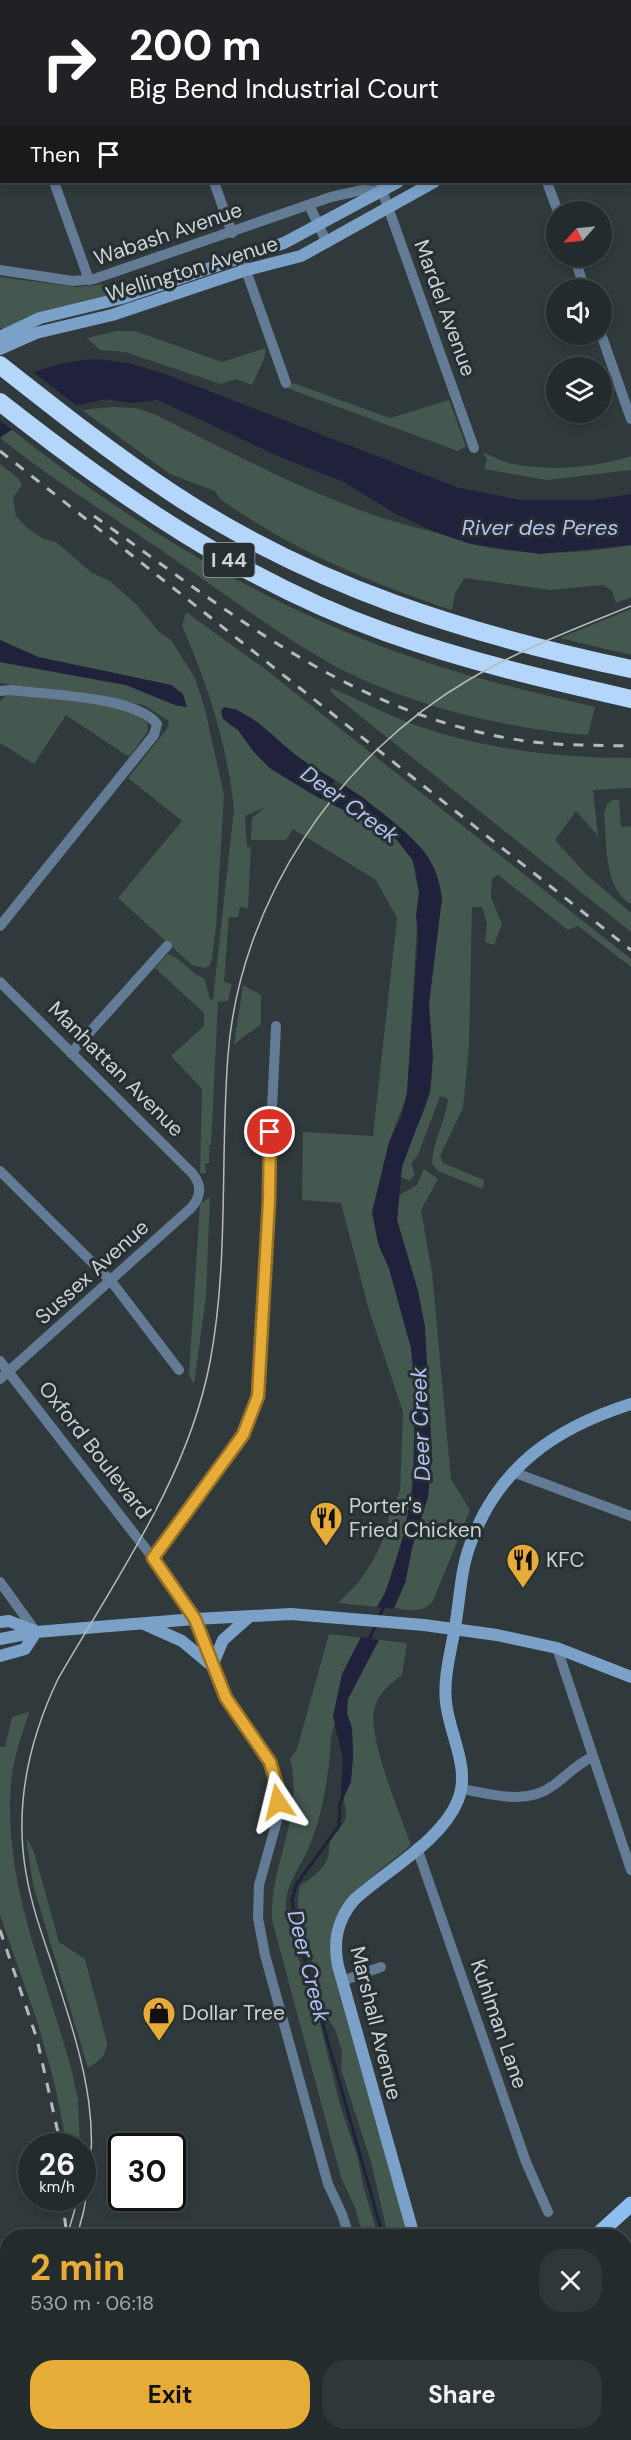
<!DOCTYPE html>
<meta charset="utf-8">
<style>
:root{--surface:#242b2d;--page:#303739;--text:#f1f3f6;--muted:#a3a7aa;--line:#414749;--accent:#e7ac37}
body{margin:0;font-family:"DM Sans",sans-serif;background:var(--page);color:var(--text);height:100vh;display:flex;flex-direction:column;font-size:22px;white-space:nowrap}
*{box-sizing:border-box;margin:0}
p{font-size:20px;color:var(--muted)}
.icon{flex:none;width:33px;height:33px;fill:none;stroke:currentColor;stroke-width:2;stroke-linecap:round;stroke-linejoin:round}
.map{position:relative;flex:1;overflow:hidden}
.sheet{position:absolute;left:0px;top:2229px;width:632px;height:212px;display:flex;flex-direction:column;background:var(--surface);border-radius:24px 24px 0 0;box-shadow:0 3px 9px #0003,0 0 0 2px var(--line)}
.sheet>*{flex:none}
.guide{position:absolute;left:0px;top:0px;width:632px;height:183px;box-shadow:0 3px 9px #0003,0 0 0 2px var(--line);background:#202124;color:#fff;overflow:hidden}
.needle{width:39px;rotate:243deg}
.fabs{position:absolute;left:546px;top:201px;display:grid;gap:12px}
.fabs a{display:grid;place-items:center;width:66px;height:66px;border-radius:50%;background:var(--surface);box-shadow:0 3px 9px #0003,0 0 0 2px var(--line);font-size:30px}
.speed{position:absolute;left:18px;top:2133px;display:flex;gap:12px;font-size:30px;font-weight:700;text-align:center}
.speed>*{display:grid;place-content:center;width:78px;height:78px;border-radius:50%;background:var(--surface);box-shadow:0 3px 9px #0003,0 0 0 2px var(--line);line-height:1}
.speed small{font-size:15px;font-weight:400}
.speed .limit{border:3px solid #111;border-radius:9px;background:#fff;color:#111}
.pin{position:absolute;display:grid;place-items:center;width:51px;height:51px;color:#fff;margin:-26px;border:3px solid #fff;border-radius:50%;box-shadow:0 2px 6px #0007}
.me{position:absolute;width:66px;margin:-33px;rotate:350deg;stroke-linejoin:round;filter:drop-shadow(0 0 4px #0008)}
.turn{display:flex;align-items:center;gap:21px;height:126px;padding:0 30px;font-size:27px}
.turn .icon{width:78px;height:78px;stroke-width:2.5}
.turn b{display:block;font-size:42px;line-height:51px}
.then{display:flex;align-items:center;height:57px;padding:0 30px;background:#0003;gap:12px;font-size:22px}
.round{display:grid;place-items:center;flex:none;width:63px;height:63px;border-radius:24px;background:var(--page)}
.headline{display:flex;align-items:center;justify-content:space-between;height:102px;padding:0 30px}
h1{font-size:36px;font-weight:700;line-height:45px;color:var(--accent)}
.primary-button{display:flex;gap:12px;margin-top:auto;padding:12px 30px}
.primary-button a{flex:1;height:69px;border-radius:24px;background:var(--accent);color:#111;font-size:24px;font-weight:700;line-height:69px;text-align:center}
.primary-button a+a{background:var(--page);color:var(--text)}
.map>svg:first-child{display:block}
.green{fill:#44584f}
.water{fill:#1f223a}
.pier{fill:#30393c}
.lines{fill:none;stroke-linecap:round;stroke-linejoin:round}
.stream{stroke:#1f223a;stroke-width:3}
.street{stroke:#637b94;stroke-width:10}
.secondary{stroke:#7ba1c8;stroke-width:12}
.primary{stroke:#8cbef0;stroke-width:15}
.highway{stroke:#b3d6fa;stroke-width:18}
.tram{stroke:#b5bbbd;stroke-width:1.5}
.rail{stroke:#b5bbbd;stroke-width:3;stroke-dasharray:10 10;stroke-linecap:butt}
.route-casing{stroke:#967024;stroke-width:15}
.route{stroke:#e7ac37;stroke-width:10}
.labels{text-anchor:middle;stroke-width:6;stroke-linejoin:round;paint-order:stroke}
.shield{fill:#262f32;stroke:#9ba1a3;stroke-width:1.5}
.shield-label{font-size:20px;font-weight:bold;fill:#cdd2d4}
.street-label{font-size:21px;fill:#cdd2d4;stroke:#262f32}
.poi-label{font-size:21px;fill:#cdd2d4;stroke:#262f32;text-anchor:start}
.water-label{font-size:22px;font-style:italic;fill:#b7c0f5;stroke:#262f32}
</style>
<div class="map">
<svg width="631" height="2440" viewBox="0 0 631 2440">
<rect width="100%" height="100%" fill="#30393c"/>
<g class="green">
<path d="M0,277L76,287L107,284L113,293L108,297L47,310L3,329L0,328Z"/>
<path d="M116,331H135L222,362L266,348L264,359L252,385L236,379L221,384L125,352L100,350L87,338Z"/>
<path d="M293,383L390,418L449,400L466,446L458,451L284,387Z"/>
<path d="M113,407L135,408L154,414C245,459 333,509 434,532C447,535 459,541 473,544C525,557 579,554 631,545V597L616,603L612,591L603,585L550,590L465,578L455,593L452,610C370,583 291,549 220,499L215,491L170,474L82,410Z"/>
<path d="M11,429C128,522 254,599 394,651C459,675 527,691 595,707L588,735C504,729 405,704 331,664C271,630 217,588 161,550C107,513 51,479 0,438Z"/>
<path d="M482,452C492,456 503,462 513,464C551,471 595,468 631,456V470L547,480L484,469L487,460Z"/>
<path d="M0,464L18,478L22,485L13,498L16,516L26,527L42,538L56,542L92,573L110,581L137,605L159,632L171,640L195,678L205,709L224,795L216,928L212,958L210,965L205,968L192,965L118,898L182,821L128,778L167,729L169,721L144,705L0,683V662L126,685L175,705L186,707L171,685L38,657L0,640Z"/>
<path d="M631,609V655L560,638Z"/>
<path d="M186,612L265,669L631,959V967L578,926L568,930L498,875L492,878L491,897L502,924L494,945L485,942L487,923L482,907H472L469,1046L463,1108L440,1156L443,1163L484,1180L483,1189L438,1171L432,1164C433,1140 445,1123 448,1099L440,1096L418,1155L411,1164L415,1174L410,1181L401,1177C402,1146 425,1120 430,1090C435,1061 429,1033 429,1003C430,968 437,932 442,898L381,815L363,797L300,759L255,721L234,708L229,724L238,730L254,752L271,769L315,796L372,823L396,839L412,859L419,893L407,1093C403,1110 392,1130 389,1145C383,1175 379,1209 378,1240C378,1250 387,1260 389,1269C396,1294 403,1319 410,1344C426,1408 412,1551 377,1607L338,1603L358,1583L374,1559L387,1531L389,1515L400,1491L403,1412L369,1310L341,1203L302,1200L303,1132L373,1136L397,918L376,880L293,829L286,840H251L252,818L265,807L245,816L247,847H251L248,908L240,907L238,917H229L224,982L232,984L228,1001L218,1002L211,1145H209V1163L205,1164L206,1173H200L202,1089L171,1056L204,1026V1013L155,968L168,954C183,959 189,973 204,978L210,999L213,1000L234,809C227,744 208,685 182,626Z"/>
<path d="M332,688C362,701 391,717 421,727C490,750 559,758 631,758V788L593,790L598,836L576,811L555,840L585,873L631,913V932L334,695L330,690Z"/>
<path d="M16,694L120,707L131,711L147,722L148,731L129,757L66,715L34,764L0,743V701L6,696Z"/>
<path d="M613,800H619L621,827L631,826V904C603,888 607,842 604,814L607,804Z"/>
<path d="M243,985L261,995V1024L234,1044Z"/>
<path d="M424,1169L438,1179L421,1210L432,1272L451,1479L470,1510L433,1601C422,1614 410,1610 394,1608L405,1583L412,1548L425,1327L418,1291L397,1220L399,1195L417,1185Z"/>
<path d="M210,1197L206,1297L194,1384L189,1375L200,1204Z"/>
<path d="M329,1634L407,1643L402,1675C390,1684 380,1692 375,1706C365,1732 401,1816 411,1845C362,1887 317,1906 335,1979L409,2236H388L371,2162L341,2069L342,2051L335,2029L324,2014L309,1949L299,1925L298,1898L300,1886C310,1879 321,1872 327,1860C330,1853 328,1843 332,1837C346,1817 349,1826 343,1796C355,1775 353,1753 352,1728L335,1724C330,1736 331,1743 330,1755C327,1784 321,1818 310,1845C303,1863 288,1881 286,1900C284,1920 301,1970 311,1987L340,2105L358,2158L363,2185L378,2236H363L356,2210L341,2177L272,1920C270,1861 305,1816 290,1759L297,1749Z"/>
<path d="M29,1712C23,1732 15,1753 12,1774C0,1878 46,1974 72,2072L78,2100L80,2146H67L55,2085L38,2024L0,1915V1747H5L12,1717Z"/>
<path d="M26,1837L34,1852L59,1942L85,1959L107,2043C106,2057 99,2061 88,2068L33,1885Z"/>
<path d="M386,2433H479L482,2440H375Z"/>
</g>
<g class="water">
<path d="M96,359L128,363L165,374L459,488L521,500H593L631,494V545L540,554L471,544L435,532L394,513L344,482L280,457L158,400L131,403L106,399L38,414L0,437V390C34,370 56,362 96,359Z"/>
<path d="M0,640L38,657L171,685L183,694L187,707L175,705L126,685L0,662Z"/>
<path d="M224,707C253,711 276,741 300,758C311,767 324,773 335,780L321,799L271,769L254,752L238,730L223,719L221,711Z"/>
<path d="M345,786C366,799 416,837 428,857C436,870 440,883 442,898L429,1004L433,1057L430,1092L402,1167L397,1220L418,1291L425,1327L432,1455L428,1497L412,1548L405,1583L394,1608L377,1607L385,1594L404,1534L413,1487L415,1393L411,1348L389,1268L378,1243L372,1212L389,1142L401,1117L407,1093L418,939L416,915L419,893L415,867L412,859L396,839L372,823L331,804Z"/>
<path d="M361,1637L379,1640L348,1699L347,1713L352,1728L353,1755L351,1782L340,1806L343,1759L333,1716L342,1674Z"/>
</g>
<path class="pier" d="M29,369L81,409L39,417L14,431L0,421V386Z"/>
<g class="lines">
<g class="stream">
<path d="M328,787L341,795"/>
<path d="M379,1618L384,1605"/>
<path d="M369,1640L376,1624"/>
<path d="M340,1803L339,1826L296,1885L292,1900L298,1936L383,2236"/>
<path d="M437,2433L439,2440"/>
</g>
<g class="street">
<path d="M150,0V2"/>
<path d="M314,0L315,2"/>
<path d="M483,0L484,2"/>
<path d="M0,29L2,34"/>
<path d="M54,182L89,280"/>
<path d="M214,182L232,233"/>
<path d="M379,182L474,448"/>
<path d="M547,182L558,212"/>
<path d="M309,205L327,243"/>
<path d="M574,256L585,290"/>
<path d="M243,262L286,383"/>
<path d="M0,270L73,281L94,279L331,197L362,190L382,191"/>
<path d="M601,334L631,419"/>
<path d="M0,691L11,690C47,695 135,696 157,724L154,735L0,926"/>
<path d="M0,982L193,1174C202,1186 201,1197 191,1208L0,1379"/>
<path d="M71,1053L167,946"/>
<path d="M0,1171L111,1281L179,1370"/>
<path d="M0,1361L153,1558L195,1619L226,1698L270,1762L278,1789V1817L259,1885L258,1918L265,1955L328,2184L342,2214L349,2236"/>
<path d="M513,1472L631,1516"/>
<path d="M153,1558L243,1435L258,1396L276,1026"/>
<path d="M0,1582L36,1632"/>
<path d="M557,1648L631,1870"/>
<path d="M462,1789C492,1794 526,1806 554,1785C567,1775 576,1765 592,1757"/>
<path d="M417,1848L526,2162L548,2212"/>
<path d="M342,1981L381,1967"/>
<path d="M624,2426H631"/>
<path d="M306,2433L308,2440"/>
</g>
<g class="secondary">
<path d="M630,80L631,79"/>
<path d="M630,97H631"/>
<path d="M0,337L40,318L122,298L284,243L398,182"/>
<path d="M0,349L36,333L112,315L246,270L301,256L434,182"/>
<path d="M0,1622L9,1621L35,1631"/>
<path d="M144,1624L182,1641L212,1666L223,1640L250,1616"/>
<path d="M0,1639L36,1632L195,1619L291,1614L424,1625L497,1635L557,1648L631,1677"/>
<path d="M0,1656L25,1649L36,1632"/>
<path d="M414,2236L338,1966C333,1941 337,1920 354,1900C385,1871 442,1841 458,1800C471,1768 449,1734 446,1702C443,1676 452,1648 456,1621C460,1596 461,1569 470,1545C498,1467 555,1428 631,1404"/>
<path d="M486,2433L488,2440"/>
</g>
<g class="primary">
<path d="M596,2236L631,2204"/>
<path d="M288,2440L289,2433"/>
<path d="M333,2440L348,2433"/>
</g>
<g class="highway">
<path d="M0,365C57,410 114,455 175,495C317,588 467,634 631,669"/>
<path d="M0,402C118,495 242,581 385,632C466,661 548,680 631,699"/>
</g>
<g class="tram">
<path d="M67,2236L75,2209"/>
<path d="M77,2236C109,2132 83,2060 51,1961C41,1932 31,1903 26,1873C14,1805 29,1740 58,1679C116,1578 188,1478 210,1362C229,1262 220,1157 228,1055C240,901 338,756 470,679C521,649 577,628 631,606"/>
<path d="M0,2346L8,2338"/>
<path d="M0,2360L8,2353"/>
</g>
<g class="rail">
<path d="M0,451L631,950"/>
<path d="M94,516C227,610 347,711 513,739C551,746 592,745 631,746"/>
<path d="M0,1930L37,2039L61,2146"/>
<path d="M62,2198L67,2236"/>
<path d="M85,2433V2440"/>
</g>
</g>
<g class="lines">
<g class="route-casing">
<path id="route" d="M270,1132L269,1201L258,1396L243,1435L153,1558L195,1619L226,1698L270,1762L278,1789V1802"/>
</g>
<use href="#route" class="route"/>
</g>
<defs>
<g id="restaurant-pin" transform="scale(1.725)"><path d="M0 17L-7.5 6A9.5 9.5 0 1 1 7.5 6Z" fill="#e7ac37" stroke="#262f32"/><path d="M-5-6h1v4h1v-4h1v4h1v-4h1v5L-1.5 .5V6h-2V.5L-5-1ZM5-6V6H3V1.5H1.5Q1.5-4 5-6Z" fill="#111"/></g>
<g id="shop-pin" transform="scale(1.725)"><path d="M0 17L-7.5 6A9.5 9.5 0 1 1 7.5 6Z" fill="#e7ac37" stroke="#262f32"/><path d="M-5-2.5h2.3a2.7 3.5 0 0 1 5.4 0H5L5.5 6h-11ZM-1.5-2.5h3a1.5 2.3 0 0 0-3 0Z" fill="#111"/></g>
</defs>
<g fill-rule="evenodd">
<use href="#restaurant-pin" x="326" y="1518"/>
<use href="#restaurant-pin" x="523" y="1560"/>
<use href="#shop-pin" x="159" y="2013"/>
</g>
<g class="labels">
<rect class="shield" x="203.5" y="543" width="51" height="34" rx="4.5"/>
<g class="shield-label">
<text x="229" y="567">I 44</text>
</g>
<g class="street-label">
<text transform="translate(168 234) rotate(-19)" y="7">Wabash Avenue</text>
<text transform="translate(192 269) rotate(-17)" y="7">Wellington Avenue</text>
<text transform="translate(445 308) rotate(70)" y="7">Mardel Avenue</text>
<text transform="translate(116 1069) rotate(45)" y="7">Manhattan Avenue</text>
<text transform="translate(92 1272) rotate(-42)" y="7">Sussex Avenue</text>
<text transform="translate(95 1450) rotate(52)" y="7">Oxford Boulevard</text>
<text transform="translate(376 2023) rotate(76)" y="7">Marshall Avenue</text>
<text transform="translate(499 2024) rotate(71)" y="7">Kuhlman Lane</text>
</g>
<g class="poi-label">
<text x="349" y="1513">Porter's<tspan x="349" dy="24">Fried Chicken</tspan></text>
<text x="546" y="1567">KFC</text>
<text x="182" y="2020">Dollar Tree</text>
</g>
<g class="water-label">
<text x="540" y="535">River des Peres</text>
<text transform="translate(350 804) rotate(36)" y="8">Deer Creek</text>
<text transform="translate(420 1424) rotate(-92)" y="8">Deer Creek</text>
<text transform="translate(309 1966) rotate(76)" y="8">Deer Creek</text>
</g>
</g>
</svg>
<div class="fabs">
<a><svg class="needle" viewBox="-14 -14 28 28"><path d="M0-13l5 13h-10z" fill="#e53935"/><path d="M0 13l5-13h-10z" fill="#a3a7aa"/></svg></a>
<a><svg class="icon" aria-label="sound" viewBox="0 0 24 24"><path d="M4 9h4l5-4v14l-5-4H4zM17 9q2 3 0 6"/></svg></a>
<a><svg class="icon" aria-label="layers" viewBox="0 0 24 24"><path d="M12 4l9 5-9 5-9-5zM3 14l9 5 9-5"/></svg></a>
</div>
<div class="speed"><div>26<small>km/h</small></div><div class="limit">30</div></div>
<div class="pin" style="left:270px;top:1132px;background:#d93025"><svg class="icon" aria-label="arrive" viewBox="0 0 24 24"><path d="M6 21V4h12l-3 4 3 4H6"/></svg></div>
<svg class="me" style="left:278px;top:1802px" viewBox="-20 -20 40 40"><path d="M0-17L14 15 0 8-14 15z" fill="#e7ac37" stroke="#fff" stroke-width="4"/></svg>
<div class="guide">
<div class="turn"><svg class="icon" aria-label="right" viewBox="0 0 24 24"><path d="M7 20v-9h11M14 6l5 5-5 5"/></svg><div><b>200 m</b>Big Bend Industrial Court</div></div>
<div class="then">Then<svg class="icon" aria-label="arrive" viewBox="0 0 24 24"><path d="M6 21V4h12l-3 4 3 4H6"/></svg></div>
</div>
<section class="sheet">
<div class="headline"><div><h1>2 min</h1><p>530 m · 06:18</p></div><a class="round"><svg class="icon" aria-label="close" viewBox="0 0 24 24"><path d="M6 6l12 12M18 6L6 18"/></svg></a></div>
<div class="primary-button"><a>Exit</a><a>Share</a></div>
</section>
</div>
